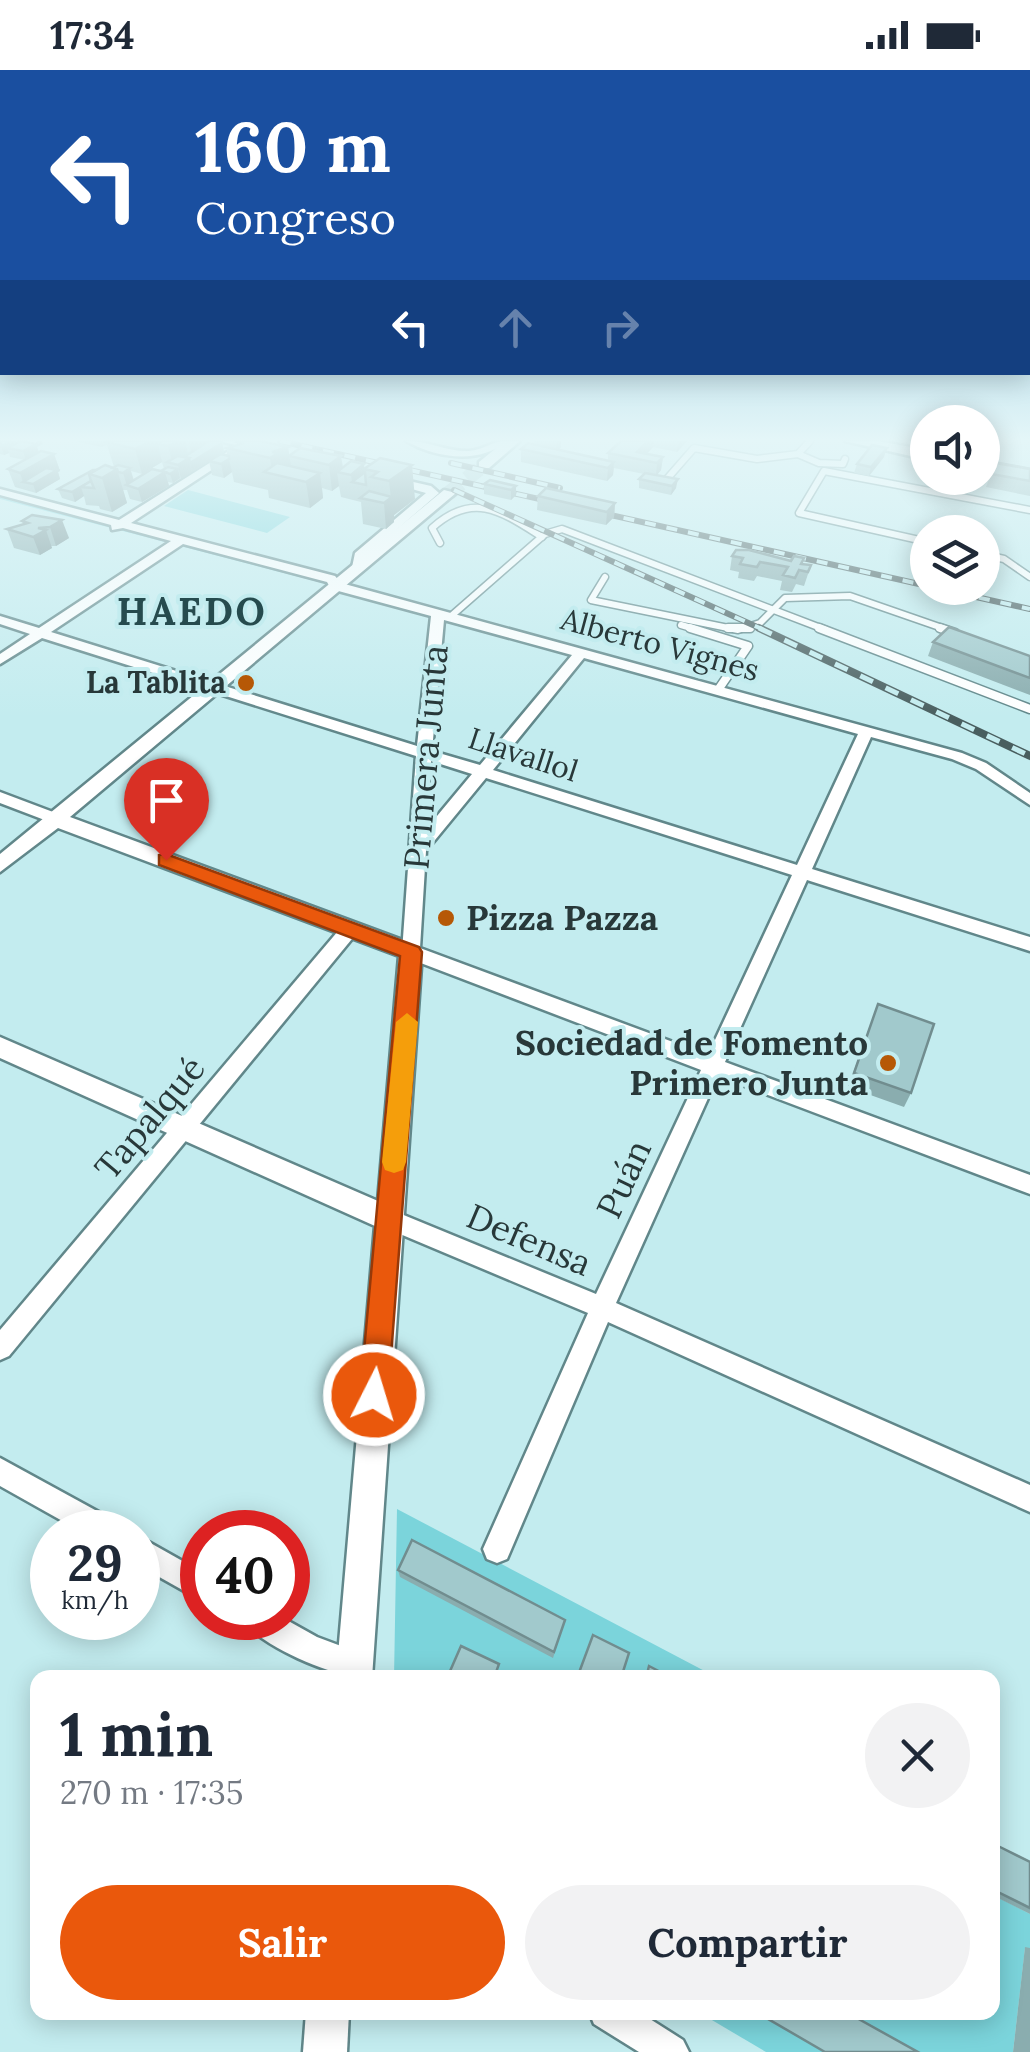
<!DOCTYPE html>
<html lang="es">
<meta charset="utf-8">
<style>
:root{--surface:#fff;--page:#f2f2f3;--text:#1f2937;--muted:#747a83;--accent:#ea580c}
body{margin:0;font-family:Lora,serif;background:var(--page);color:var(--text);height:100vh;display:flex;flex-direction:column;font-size:38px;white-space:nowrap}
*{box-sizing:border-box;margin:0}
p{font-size:32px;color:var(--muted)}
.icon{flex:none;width:55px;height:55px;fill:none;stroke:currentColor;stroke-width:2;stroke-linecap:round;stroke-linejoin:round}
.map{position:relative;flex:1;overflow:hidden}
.sheet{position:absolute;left:30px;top:1600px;width:970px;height:350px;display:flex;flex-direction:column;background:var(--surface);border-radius:20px;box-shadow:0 5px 25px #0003}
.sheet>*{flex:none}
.banner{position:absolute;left:0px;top:0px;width:1030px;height:305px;box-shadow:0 5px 25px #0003;background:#1a4fa0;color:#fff;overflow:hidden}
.controls{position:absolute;left:910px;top:335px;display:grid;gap:20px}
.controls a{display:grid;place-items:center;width:90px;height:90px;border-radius:50%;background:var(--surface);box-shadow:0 5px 25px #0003;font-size:50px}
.speed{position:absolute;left:30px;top:1440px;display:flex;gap:20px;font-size:50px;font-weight:700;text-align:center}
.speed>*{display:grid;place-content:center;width:130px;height:130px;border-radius:50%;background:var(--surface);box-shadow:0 5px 25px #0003;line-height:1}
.speed small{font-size:25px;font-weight:400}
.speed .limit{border:15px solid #d22;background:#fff;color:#111}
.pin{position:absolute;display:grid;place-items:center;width:85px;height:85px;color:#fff;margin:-102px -42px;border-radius:50% 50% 50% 0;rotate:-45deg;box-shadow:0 0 10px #0007}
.pin .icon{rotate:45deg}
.me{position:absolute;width:110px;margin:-55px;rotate:5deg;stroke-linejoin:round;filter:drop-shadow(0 0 8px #0008)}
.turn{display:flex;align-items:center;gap:35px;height:210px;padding:0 30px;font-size:45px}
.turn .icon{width:130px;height:130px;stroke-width:2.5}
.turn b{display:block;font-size:70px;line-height:85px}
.lanes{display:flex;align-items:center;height:95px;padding:0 30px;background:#0003;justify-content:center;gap:50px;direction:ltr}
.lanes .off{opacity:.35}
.round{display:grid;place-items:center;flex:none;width:105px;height:105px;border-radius:52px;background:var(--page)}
.head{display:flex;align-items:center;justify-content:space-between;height:170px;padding:0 30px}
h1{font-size:60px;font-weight:800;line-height:75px}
.cta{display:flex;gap:20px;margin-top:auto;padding:20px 30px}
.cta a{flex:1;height:115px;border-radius:60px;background:var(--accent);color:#fff;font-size:40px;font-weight:800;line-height:115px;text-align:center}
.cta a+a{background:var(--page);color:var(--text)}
.status{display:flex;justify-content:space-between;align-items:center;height:70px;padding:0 50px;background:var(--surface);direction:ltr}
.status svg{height:28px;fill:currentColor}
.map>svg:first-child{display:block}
.green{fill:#7bd4db}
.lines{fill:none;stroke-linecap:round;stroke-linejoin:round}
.tertiary-tunnel{stroke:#a4c8cb;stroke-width:15;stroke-dasharray:15 8;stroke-linecap:butt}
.service-far1-casing{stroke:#61878a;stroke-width:9}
.service-casing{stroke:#61878a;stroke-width:11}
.minor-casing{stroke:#61878a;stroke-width:5}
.tertiary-casing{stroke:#61878a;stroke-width:5}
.primary-casing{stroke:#61878a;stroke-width:5}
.service-far1{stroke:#fff;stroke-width:6}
.service{stroke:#fff;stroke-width:8}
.minor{fill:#fff;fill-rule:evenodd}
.tertiary{fill:#fff;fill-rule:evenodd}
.primary{fill:#fff;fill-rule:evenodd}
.rail-far1-casing{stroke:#495e5f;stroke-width:6}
.rail-casing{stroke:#495e5f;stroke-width:8}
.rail-far1{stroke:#c3ecef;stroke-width:4;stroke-dasharray:11;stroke-linecap:butt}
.rail{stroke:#c3ecef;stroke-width:5;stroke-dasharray:14;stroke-linecap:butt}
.wall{fill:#8aadaf;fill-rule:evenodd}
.shaded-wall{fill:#718d8f}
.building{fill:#a1c9cc;stroke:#718d8f;stroke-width:2.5}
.route{fill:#ea580c;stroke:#983908;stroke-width:2.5}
.slow{fill:#f59e0b}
.poi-dot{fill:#b65806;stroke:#c3ecef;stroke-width:4}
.labels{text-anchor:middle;stroke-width:8;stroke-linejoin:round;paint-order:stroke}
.far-street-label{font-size:30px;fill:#283839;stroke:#c3ecef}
.far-poi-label{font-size:30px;font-weight:bold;fill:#283839;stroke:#c3ecef;text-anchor:end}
.street-label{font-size:35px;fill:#283839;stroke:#c3ecef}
.poi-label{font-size:35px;font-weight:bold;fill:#283839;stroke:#c3ecef;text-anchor:start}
.far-district-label{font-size:38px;font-weight:bold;letter-spacing:2.5px;fill:#264b4e;stroke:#c3ecef}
</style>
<div class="status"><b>17:34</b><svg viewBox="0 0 49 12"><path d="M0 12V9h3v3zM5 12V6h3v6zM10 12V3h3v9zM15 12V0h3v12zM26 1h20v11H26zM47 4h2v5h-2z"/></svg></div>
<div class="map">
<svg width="1030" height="1982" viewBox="0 0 1030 1982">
<rect width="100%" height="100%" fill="#c3ecef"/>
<g class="green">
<path d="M188,420L290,447L267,463L164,436Z"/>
<path d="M0,424L324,511L326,514L0,429Z"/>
<path d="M397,1439L716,1607H658L646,1601L644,1607L394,1608Z"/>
<path d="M993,1825L1030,1844V1880L1025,1878L1013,1982H916L845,1943L992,1942Z"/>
<path d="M700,1943H756L826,1982H766Z"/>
</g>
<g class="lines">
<path class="tertiary-tunnel" d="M449,423L484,395"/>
<g class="service-far1-casing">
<g id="service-far1">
<path d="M798,384L819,393L843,394L845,389"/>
<path d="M666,410L694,378L757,389L798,384L810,371"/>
<path d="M928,472L799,443L824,401L1030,440"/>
<path d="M440,473L432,458C473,421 501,441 542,467"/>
<path d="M982,484L1004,489L1030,507"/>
<path d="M605,507L591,530L738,560L760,553L785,528L850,526L948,560"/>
<path d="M450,547L545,464L562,459L826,560"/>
<path d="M681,555L698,560"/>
</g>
</g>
<g class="service-casing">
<g id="service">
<path d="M690,558L748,576L718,620"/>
<path d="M728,558H750"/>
<path d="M819,558L1030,639"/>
<path d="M940,558L955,563"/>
</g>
</g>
<g class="minor-casing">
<g id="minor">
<path d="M220,371H238L267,379L262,382Z"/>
<path d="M406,371C427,370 447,382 469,381C484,380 493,370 507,371C479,395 436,388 406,371Z"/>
<path d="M227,382L236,384L131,453L335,506L341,513L962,683L986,693L1030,723V735L976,699L952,689L871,667L812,799L1030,867V881L807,810L725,992L1030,1105V1124L718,1006L616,1233L1030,1415V1442L608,1252L507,1489L497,1493L487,1489L483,1479L588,1243L381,1156L378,1149L381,1142L389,1139L596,1224L701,1000L405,887L402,882L416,686L42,568L0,594V584L30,564L0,554V546L39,558L171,471L123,458L112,460L111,455L0,425V419L119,450ZM183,474L327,512L331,519L431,546L417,676L51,562ZM444,550L572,585L480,695L432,681ZM584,588L858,664L797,795L493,700ZM431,691L472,704L427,758ZM486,708L792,805L708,985L420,878L426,781Z"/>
<path d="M387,406L431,416L439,423L365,487L359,502H351L355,483L426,423L383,411L381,409Z"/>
<path d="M0,722L61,745L63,749L55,754L0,733Z"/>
<path d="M350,853L359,859L356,864L9,1286L0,1290V1260L344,854Z"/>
<path d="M0,1388L117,1452L120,1462H82L0,1416Z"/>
<path d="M138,1466L202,1502V1531L138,1495Z"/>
<path d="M242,1548H283L317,1567L365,1585L370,1595L365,1605C339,1612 252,1572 242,1548Z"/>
<path d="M589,1942H639L683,1970L689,1982H639L594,1954Z"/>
</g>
</g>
<g class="tertiary-casing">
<g id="tertiary">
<path d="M505,371H520L489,398H479V392Z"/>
<path d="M444,420L456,423L70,747L419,876L422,882L372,1608H336L375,1156L0,988V967L378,1131L399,886L58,758L0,802V784Z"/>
<path d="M306,1942H349L347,1982H303Z"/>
</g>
</g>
<g class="primary-casing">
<g id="primary">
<path d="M845,371H877L928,380V390Z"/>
<path d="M982,391L1030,400V410L982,401Z"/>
</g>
</g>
<use href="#service-far1" class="service-far1"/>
<use href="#service" class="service"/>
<use href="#minor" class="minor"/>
<use href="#tertiary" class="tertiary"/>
<use href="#primary" class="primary"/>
<g class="rail-far1-casing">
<g id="rail-far1">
<path d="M280,371L928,516"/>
<path d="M451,393L560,418"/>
<path d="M454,420L764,560"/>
<path d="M936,518L1030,539"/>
</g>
</g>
<g class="rail-casing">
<path id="rail" d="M759,558L1030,686"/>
</g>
<use href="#rail-far1" class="rail-far1"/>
<use href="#rail" class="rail"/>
</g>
<g class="wall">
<path d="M0,371L43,374L37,377L39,382L54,384L60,401L58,402L60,409L36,423L15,417L8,399L25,390L10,387L9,383L4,385L0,384Z"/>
<path d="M77,371H222L224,382L221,384L227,385V378L238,375L237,372L288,377L289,386L343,397L365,398L380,388L415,429L394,445V452L386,459L363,454L361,432L341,427L339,416L332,421L322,418L323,428L310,438L269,428L268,420L234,412L232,402L224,408L212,405L209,391L216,387L173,413L168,412L169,416L142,432L130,429L127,420H123L127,433L112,442L100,439L99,436L86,435L84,426L75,432L62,428L58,419L96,400L114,397L107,375L102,377L78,372ZM162,392L164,399L134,410L131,401L142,404Z"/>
<path d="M534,371H561V377L559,380L608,390V383L621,371H687L677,382L653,377L647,384L663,387L661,400L657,405L676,418L671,425L639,418V409L644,404L614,398L613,405L607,411L521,392V379L534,374Z"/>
<path d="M884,387L869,406L854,403L857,394Z"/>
<path d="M1030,399V426L986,417L991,404Z"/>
<path d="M484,414L516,416V425L511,430L484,424Z"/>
<path d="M538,426L615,433L614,447L606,455L537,440Z"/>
<path d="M32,445L69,468L56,476H51L52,478L40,485L14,478L7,459L23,454L22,451Z"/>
<path d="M732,486L791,491L811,495L804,516L796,514L792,522L780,520L782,511L757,506L754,511L738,508L739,502L730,500Z"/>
<path d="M933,572L1030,586V625L928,586Z"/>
<path d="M878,934L911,1023L904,1037L848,1017Z"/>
<path d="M398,1500L565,1550L553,1588L400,1507Z"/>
<path d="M992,1776H998L1030,1792V1844L992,1825Z"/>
<path d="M1025,1877L1030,1878V1982H1013Z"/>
</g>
<g class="shaded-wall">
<path d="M11,371H16L18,378H7L9,383L4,385L1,376Z"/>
<path d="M38,371H42L43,374L37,377L39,383L26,390L23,381Z"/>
<path d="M138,371H185L192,402L181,409L178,395L173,394L168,376L158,374L162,392L142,404L135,379Z"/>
<path d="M189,371H209L193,390Z"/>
<path d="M557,371H561V377L556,382Z"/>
<path d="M648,371H654L653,377L641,390L637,382Z"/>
<path d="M678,371H687L677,382Z"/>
<path d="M222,373L224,382L192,402L190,393Z"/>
<path d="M288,377L293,409L273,404L270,388L272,382Z"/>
<path d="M887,378L884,387L869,406L871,397Z"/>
<path d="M54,384L60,401L58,402L60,409L36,423L33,414L23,412L20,403Z"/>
<path d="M341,386L344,403L337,402L339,416L332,421L329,395Z"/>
<path d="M663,387L661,400L656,406L657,393Z"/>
<path d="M229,389L232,402L224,408L221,394Z"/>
<path d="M614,392L613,405L607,411L608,398Z"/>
<path d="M364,394L366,415L352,412L351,405Z"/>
<path d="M412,395L415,429L394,445V452L386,459L384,433L391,428L389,411Z"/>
<path d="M130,398L135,416H127L123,403Z"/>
<path d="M117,399L127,433L112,442L102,408Z"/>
<path d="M178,399L180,408L173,413L170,404Z"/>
<path d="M165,402L169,416L142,432L138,419Z"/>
<path d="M320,403L323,428L310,438L306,412Z"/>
<path d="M678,409L676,418L671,425L672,416Z"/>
<path d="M516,416V425L511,430V420Z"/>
<path d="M81,417L84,426L75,432L72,422Z"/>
<path d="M615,433L614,447L606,455L607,442Z"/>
<path d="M62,450L69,468L56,476L50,457Z"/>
<path d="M46,460L52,478L40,485L33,467Z"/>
</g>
<g class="building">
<path d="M0,371H11L1,376Z"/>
<path d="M21,371L36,374L23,381L7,378Z"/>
<path d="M108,371H150L135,379L106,372Z"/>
<path d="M163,371H180L168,376L158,374Z"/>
<path d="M209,371H222V373L190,393L189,388L184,387Z"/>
<path d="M239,371H260L288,377L272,382L278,383L270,388L227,378L244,373L237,372Z"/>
<path d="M621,371H648L637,382L663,387L657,393L608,383Z"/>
<path d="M528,373L614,392L608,398L521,379Z"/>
<path d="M872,375L887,378L871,397L857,394Z"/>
<path d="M300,378L341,386L329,395L289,386Z"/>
<path d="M41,381L54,384L20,403L8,399Z"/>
<path d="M221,384L229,386V389L221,394L209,391Z"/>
<path d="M178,386L189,388L178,395L167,392Z"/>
<path d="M380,388L412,395L389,411L371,407L378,402L364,399Z"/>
<path d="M351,391L364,394L351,405L337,402Z"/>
<path d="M277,393L320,403L306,412L264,402Z"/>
<path d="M996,393L1030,399V411L991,404Z"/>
<path d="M105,395L117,399L102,408L89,404Z"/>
<path d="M118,395L130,398L123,403L118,402L117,399L113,398Z"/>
<path d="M168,397L178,399L170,404L161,401Z"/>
<path d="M46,398L57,400L33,414L23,412Z"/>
<path d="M152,399L165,402L138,419L126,415Z"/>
<path d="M93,400H96L89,404L91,411L72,422L58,419Z"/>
<path d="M365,402L366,415L352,412Z"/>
<path d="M645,403L678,409L672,416L639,409Z"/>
<path d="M490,410L516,416L511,420L484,414Z"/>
<path d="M91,411L94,418L81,417Z"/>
<path d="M546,418L615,433L607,442L538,426Z"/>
<path d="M369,421L392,427L384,433L360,428Z"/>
<path d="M32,445L62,450L50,457L38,458L46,460L33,467L7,459L28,453L22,451Z"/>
<path d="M736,480H749L791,491L794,486L804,488L801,494L811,495L808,502L799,500L795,508L783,505L788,497L760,492L757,497L740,494L743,488L732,486Z"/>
<path d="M949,557L1030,586V608L933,572Z"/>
<path d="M878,934L934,954L911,1023L854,1003Z"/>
<path d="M412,1470L565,1550L554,1582L398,1500Z"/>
<path d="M593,1565L629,1583L621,1608H577Z"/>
<path d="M461,1576L499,1594L494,1608H447Z"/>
<path d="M649,1596L672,1608H646Z"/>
<path d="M998,1776L1030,1792V1838L994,1820Z"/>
<path d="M756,1942H846L918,1982H825Z"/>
</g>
<linearGradient id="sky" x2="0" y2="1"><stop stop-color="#64afd1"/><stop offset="0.57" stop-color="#e4f6f8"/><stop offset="1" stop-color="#e4f6f8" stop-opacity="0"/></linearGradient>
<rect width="1030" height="648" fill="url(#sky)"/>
<path class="route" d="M166,784L419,877L422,882L388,1325L384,1335L374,1339L364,1335L360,1325L400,886L159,795V785Z"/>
<path class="slow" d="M407,943L418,952L406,1092L403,1100L394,1103L385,1100L382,1092L396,952Z"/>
<g class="poi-dot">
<circle cx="246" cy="613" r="10"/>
<circle cx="446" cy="848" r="10"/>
<circle cx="888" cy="993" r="10"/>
</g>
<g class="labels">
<g class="far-street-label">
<text transform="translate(660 575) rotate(15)" y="10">Alberto Vignes</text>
<text transform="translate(523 685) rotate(18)" y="10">Llavallol</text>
</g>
<g class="far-poi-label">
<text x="226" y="623">La Tablita</text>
</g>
<g class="street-label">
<text transform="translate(426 687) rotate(-85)" y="12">Primera Junta</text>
<text transform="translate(150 1048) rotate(-50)" y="12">Tapalqué</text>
<text transform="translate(624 1109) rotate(-65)" y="12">Puán</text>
<text transform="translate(529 1170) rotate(23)" y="12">Defensa</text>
</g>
<g class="poi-label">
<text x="466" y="860">Pizza Pazza</text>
<text x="868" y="985" text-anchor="end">Sociedad de Fomento<tspan x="868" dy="40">Primero Junta</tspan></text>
</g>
<g class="far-district-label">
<text x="192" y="555">HAEDO</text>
</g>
</g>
</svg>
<div class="controls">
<a><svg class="icon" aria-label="sound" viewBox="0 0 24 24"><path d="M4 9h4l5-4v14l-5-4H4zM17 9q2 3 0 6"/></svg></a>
<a><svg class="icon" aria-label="layers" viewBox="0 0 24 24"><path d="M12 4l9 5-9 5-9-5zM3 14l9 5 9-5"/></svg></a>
</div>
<div class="speed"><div>29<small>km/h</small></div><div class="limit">40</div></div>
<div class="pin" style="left:166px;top:790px;background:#d93025"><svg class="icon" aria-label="arrive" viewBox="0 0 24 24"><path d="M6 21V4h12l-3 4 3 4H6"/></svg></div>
<svg class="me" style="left:374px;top:1325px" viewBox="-20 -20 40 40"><circle r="17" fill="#ea580c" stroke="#fff" stroke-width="3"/><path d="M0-11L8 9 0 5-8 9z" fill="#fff"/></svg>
<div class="banner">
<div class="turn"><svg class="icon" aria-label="left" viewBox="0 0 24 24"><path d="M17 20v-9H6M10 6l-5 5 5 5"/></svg><div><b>160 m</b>Congreso</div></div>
<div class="lanes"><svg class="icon" aria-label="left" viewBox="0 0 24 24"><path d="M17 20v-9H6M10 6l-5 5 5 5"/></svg><svg class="icon off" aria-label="ahead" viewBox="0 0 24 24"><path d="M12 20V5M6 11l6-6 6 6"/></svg><svg class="icon off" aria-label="right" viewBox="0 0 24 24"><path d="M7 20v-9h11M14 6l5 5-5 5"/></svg></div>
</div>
<section class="sheet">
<div class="head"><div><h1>1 min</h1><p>270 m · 17:35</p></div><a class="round"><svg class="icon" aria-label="close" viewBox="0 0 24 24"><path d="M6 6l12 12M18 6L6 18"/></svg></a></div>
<div class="cta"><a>Salir</a><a>Compartir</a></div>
</section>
</div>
